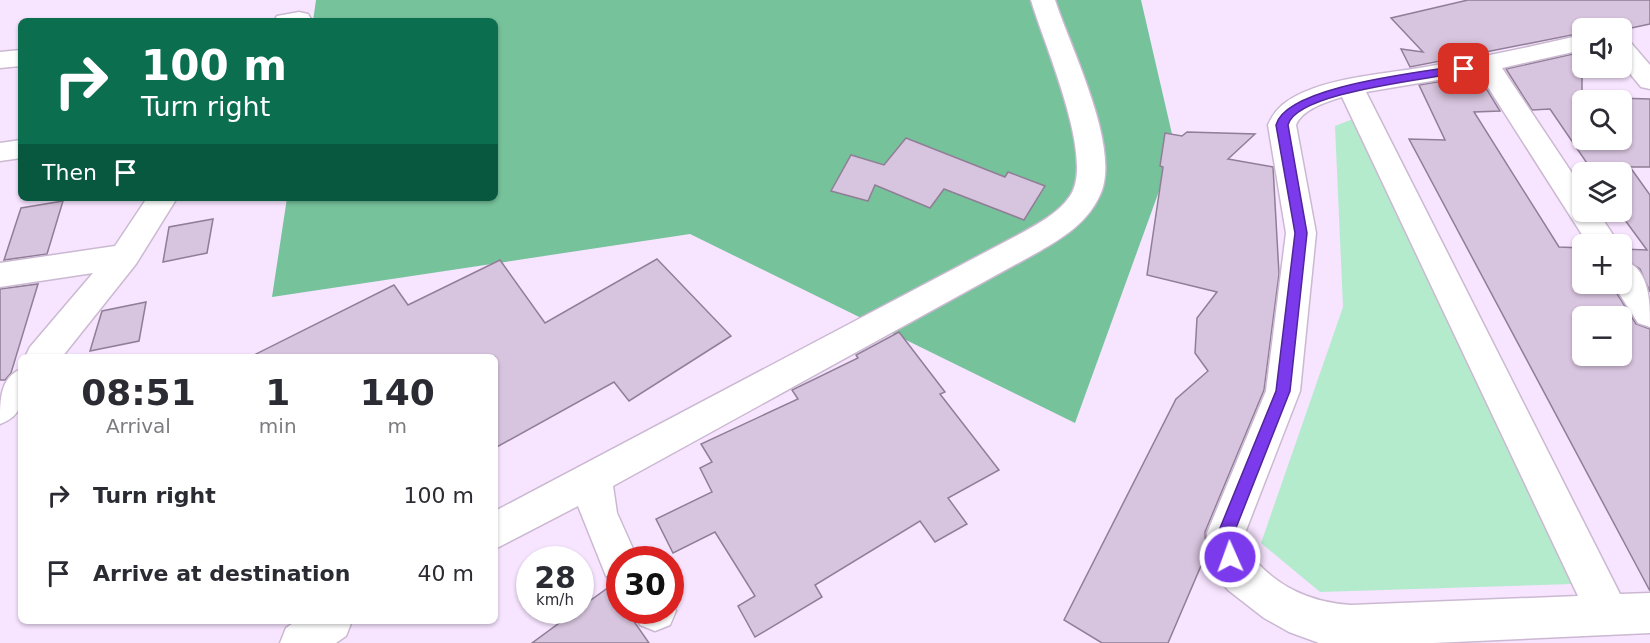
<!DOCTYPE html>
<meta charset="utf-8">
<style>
:root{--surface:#fff;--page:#f2f2f3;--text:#2b2b33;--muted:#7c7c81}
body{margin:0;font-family:"DejaVu Sans",sans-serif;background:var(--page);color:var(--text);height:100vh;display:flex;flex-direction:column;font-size:22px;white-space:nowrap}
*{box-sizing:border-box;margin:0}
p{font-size:20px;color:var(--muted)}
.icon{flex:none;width:33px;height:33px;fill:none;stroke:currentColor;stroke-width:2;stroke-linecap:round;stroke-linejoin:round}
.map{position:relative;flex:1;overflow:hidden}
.drawer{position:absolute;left:18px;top:354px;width:480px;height:270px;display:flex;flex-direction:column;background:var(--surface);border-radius:9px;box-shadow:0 2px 4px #0004}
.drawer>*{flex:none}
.banner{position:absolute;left:18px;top:18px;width:480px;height:183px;border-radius:9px;box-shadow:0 2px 4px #0004;background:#0b6e4f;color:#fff;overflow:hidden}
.controls{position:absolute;left:1572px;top:18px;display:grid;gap:12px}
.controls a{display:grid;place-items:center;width:60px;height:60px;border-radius:9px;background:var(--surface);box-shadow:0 2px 4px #0004;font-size:30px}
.speed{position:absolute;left:516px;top:546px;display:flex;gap:12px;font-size:30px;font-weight:700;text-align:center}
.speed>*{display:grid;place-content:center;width:78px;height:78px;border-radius:50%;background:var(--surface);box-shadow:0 2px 4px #0004;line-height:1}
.speed small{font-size:15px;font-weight:400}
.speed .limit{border:9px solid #d22;background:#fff;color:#111}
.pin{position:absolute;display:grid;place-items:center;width:51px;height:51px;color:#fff;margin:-26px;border-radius:12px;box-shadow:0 3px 9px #0006}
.me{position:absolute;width:66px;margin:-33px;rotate:358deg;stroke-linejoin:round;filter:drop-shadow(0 0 4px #0008)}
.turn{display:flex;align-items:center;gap:21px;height:126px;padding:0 24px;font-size:27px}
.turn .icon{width:78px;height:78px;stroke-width:2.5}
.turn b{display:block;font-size:42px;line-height:51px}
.then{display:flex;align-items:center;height:57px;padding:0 24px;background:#0003;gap:12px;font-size:22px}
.eta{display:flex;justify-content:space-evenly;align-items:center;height:102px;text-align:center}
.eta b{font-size:36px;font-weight:800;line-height:42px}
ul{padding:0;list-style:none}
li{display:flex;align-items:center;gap:18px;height:78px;padding:0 24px}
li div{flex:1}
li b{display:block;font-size:22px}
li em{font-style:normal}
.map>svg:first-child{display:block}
.green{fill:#b4ebcd}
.forest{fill:#76c29b}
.building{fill:#d7c4de;stroke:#907e97;stroke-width:1.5;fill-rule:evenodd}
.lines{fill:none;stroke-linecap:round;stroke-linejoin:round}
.minor-casing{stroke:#cbb9d2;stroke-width:3}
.minor{fill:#fff;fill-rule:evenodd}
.route{fill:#7c3aed;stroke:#51269a;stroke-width:1.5}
</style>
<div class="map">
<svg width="1650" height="643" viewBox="0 0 1650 643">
<rect width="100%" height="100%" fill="#f7e4ff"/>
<path class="green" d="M1353,119L1573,584L1320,592L1261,543L1343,307L1335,126Z"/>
<path class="forest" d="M316,0H1141L1175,147L1075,423L690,234L272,297L287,198H495V21H313Z"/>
<g class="building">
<path d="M1468,0H1650V24L1622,30L1582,28V33L1410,67L1401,49L1423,52L1391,18Z"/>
<path d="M1582,52V97L1650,99V167H1630L1650,195V292L1640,269L1622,257V249L1647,250L1619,212H1622V172H1593L1550,109L1532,110L1506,69ZM1582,100H1622V140H1582Z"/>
<path d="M1478,75L1500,111L1474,112L1559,247L1582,248V284H1611L1636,324L1650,329V591L1409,139L1445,140L1419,85ZM1582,316H1622V356H1582Z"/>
<path d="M1187,132L1255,134L1228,159L1273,167L1279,274L1264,390L1205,532L1206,554L1168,643H1102L1064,620L1176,399L1208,371L1195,353L1197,318L1217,292L1147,275L1163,167L1160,166L1165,133L1182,136Z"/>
<path d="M906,138L1005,177L1008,172L1045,186L1024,220L944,189L930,208L875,185L868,201L831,191L851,155L884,165Z"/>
<path d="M63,201L47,254L4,260L21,208Z"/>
<path d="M213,219L207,253L163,262L169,227Z"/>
<path d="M657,259L731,336L629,401L614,382L495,448V357H250L394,285L408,305L500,260L545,323Z"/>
<path d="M38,284L11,373L5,380H0V289Z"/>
<path d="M146,302L139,341L90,351L102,311Z"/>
<path d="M899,332L945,392L940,394L999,470L948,498L967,524L935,542L920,521L815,585L822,597L755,637L738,606L755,596L715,532L673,553L656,519L712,492L700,468L712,462L701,444L798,399L792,390L858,358L856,355Z"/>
<path d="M609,587L620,601V610H626L649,643H532L577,610H580V608Z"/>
</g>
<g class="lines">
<g class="minor-casing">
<g id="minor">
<path d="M1031,0H1055C1070,47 1122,149 1100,195C1088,222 1064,237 1040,251L613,486L617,513L638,560H620V582L606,576L578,506L495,549V511L1018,235C1036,225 1058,214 1070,196C1096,159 1043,42 1031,0Z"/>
<path d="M299,12L308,14L311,19L310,21H274L277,16Z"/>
<path d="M1582,35V50L1502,68L1582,188V212H1598L1619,244H1588L1479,73L1366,92L1620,594L1650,593V633L1433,643H1319L1289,632L1264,618L1228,590L1220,580L1209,557L1207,533L1266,391L1286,233L1268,125C1275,108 1288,99 1304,92C1342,76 1385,74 1425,67C1478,58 1530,47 1582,35ZM1342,97L1578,596L1351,605C1308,602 1275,586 1248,552L1245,533L1300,391L1316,233L1296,125C1302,109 1327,102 1342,97Z"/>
<path d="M1622,40L1631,43L1650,65V89L1641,87L1622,64Z"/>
<path d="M21,50V66L0,68V52Z"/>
<path d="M21,140V158L0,161V143Z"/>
<path d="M147,198H177L136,264L62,357H25L30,347L93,273L0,287V263L115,246Z"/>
<path d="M1622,259C1650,269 1650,300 1650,327L1638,323L1613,284H1622Z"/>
<path d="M21,369C21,394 28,414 0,424C0,399 0,378 21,369Z"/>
<path d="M670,598L676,611L670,625L655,631L640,625L634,610H670Z"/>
<path d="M296,621H352L346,636L336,643H280L286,628Z"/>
</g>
</g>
<use href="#minor" class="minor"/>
</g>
<path class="route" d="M1464,65L1469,69L1467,71C1435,79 1296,91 1288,125L1307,233L1290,391L1234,533L1238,557L1235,562L1230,565L1224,562L1218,533L1276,391L1295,233L1276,125C1286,85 1426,72 1464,65Z"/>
</svg>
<div class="controls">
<a><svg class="icon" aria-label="sound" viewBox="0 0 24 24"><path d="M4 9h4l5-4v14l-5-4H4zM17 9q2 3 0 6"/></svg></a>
<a><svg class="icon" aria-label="search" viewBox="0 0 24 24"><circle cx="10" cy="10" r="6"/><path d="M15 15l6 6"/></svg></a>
<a><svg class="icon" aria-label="layers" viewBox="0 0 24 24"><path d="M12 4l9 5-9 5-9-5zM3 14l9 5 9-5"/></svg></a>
<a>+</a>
<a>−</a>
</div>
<div class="speed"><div>28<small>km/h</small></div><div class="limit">30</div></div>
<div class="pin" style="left:1464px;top:69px;background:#d93025"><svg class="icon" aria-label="arrive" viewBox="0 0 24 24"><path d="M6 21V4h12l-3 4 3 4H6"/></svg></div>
<svg class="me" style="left:1230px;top:557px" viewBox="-20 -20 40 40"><circle r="17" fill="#7c3aed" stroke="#fff" stroke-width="3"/><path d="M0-11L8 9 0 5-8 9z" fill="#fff"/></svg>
<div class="banner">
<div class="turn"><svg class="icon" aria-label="right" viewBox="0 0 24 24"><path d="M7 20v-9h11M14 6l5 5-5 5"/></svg><div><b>100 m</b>Turn right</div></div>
<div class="then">Then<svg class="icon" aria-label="arrive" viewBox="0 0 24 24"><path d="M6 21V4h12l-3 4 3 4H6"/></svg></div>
</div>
<section class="drawer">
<div class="eta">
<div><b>08:51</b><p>Arrival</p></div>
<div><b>1</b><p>min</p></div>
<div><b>140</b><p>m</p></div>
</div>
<ul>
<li><svg class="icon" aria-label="right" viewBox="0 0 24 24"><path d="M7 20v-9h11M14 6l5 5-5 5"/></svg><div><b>Turn right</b></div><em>100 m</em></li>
<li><svg class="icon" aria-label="arrive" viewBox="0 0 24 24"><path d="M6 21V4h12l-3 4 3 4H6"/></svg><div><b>Arrive at destination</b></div><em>40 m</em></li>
</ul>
</section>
</div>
